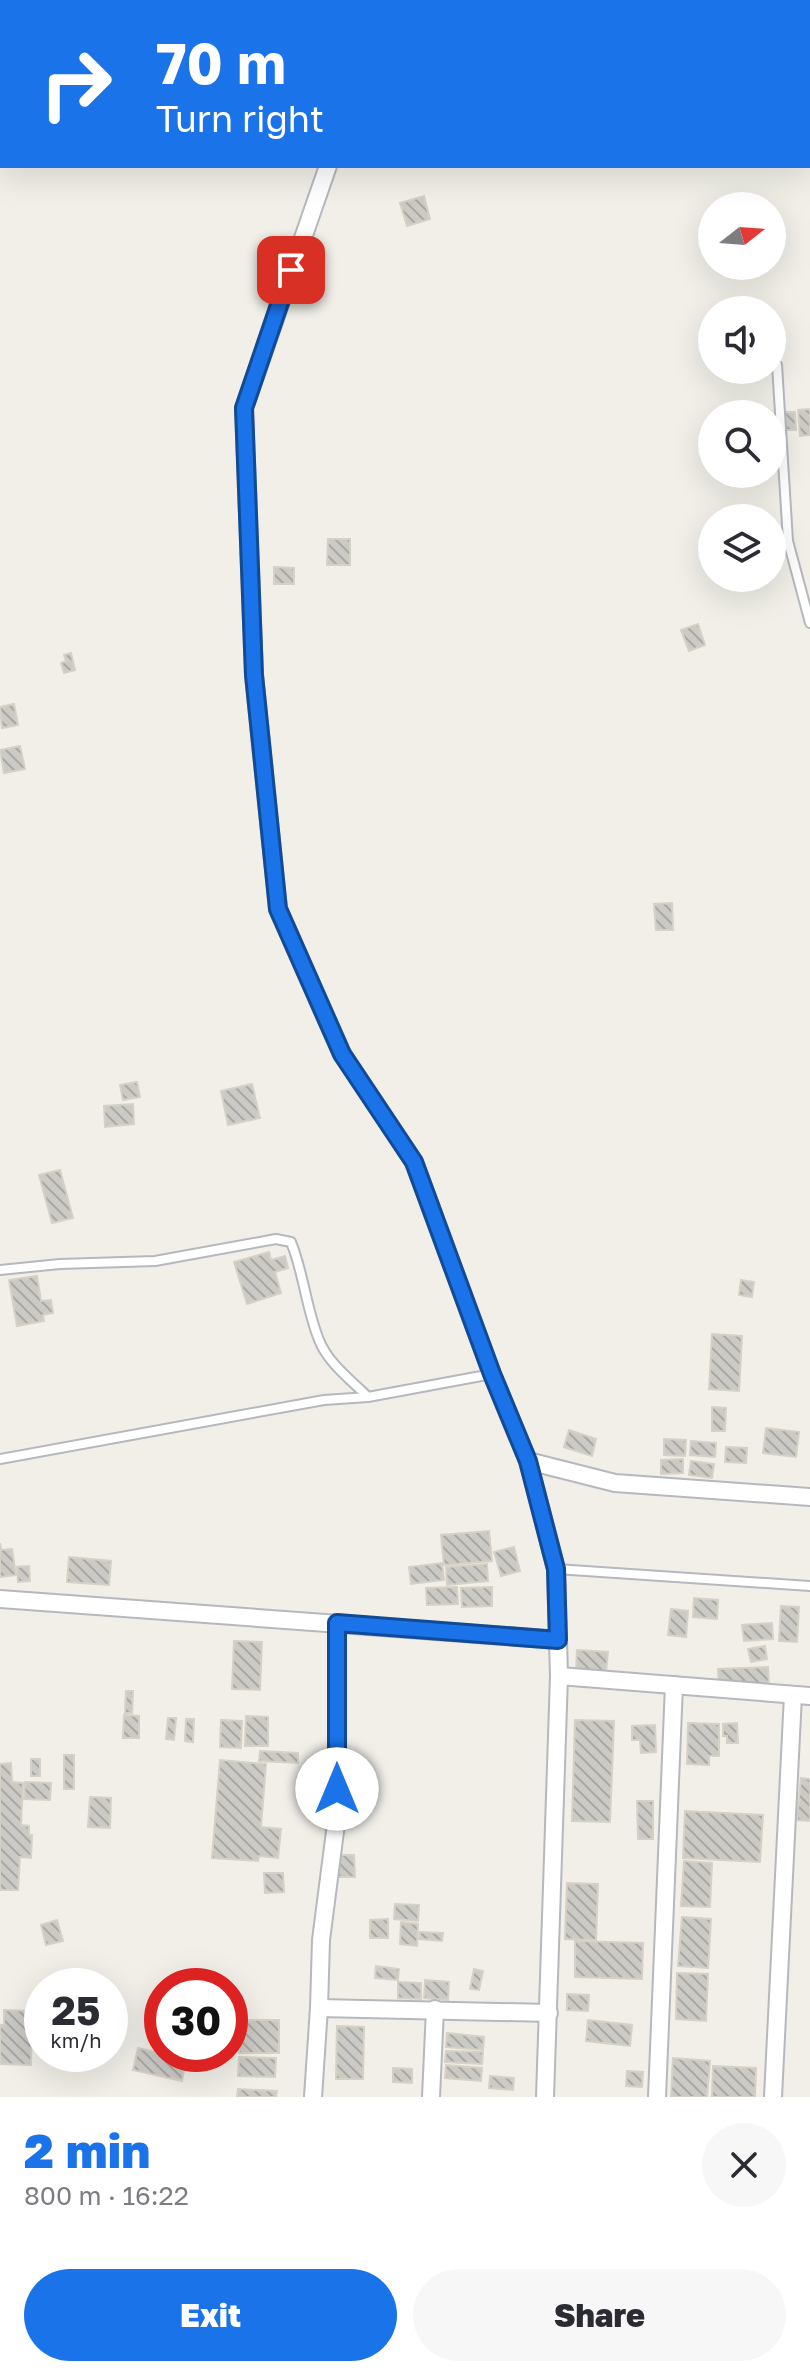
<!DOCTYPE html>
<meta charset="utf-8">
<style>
:root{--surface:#fff;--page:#f7f7f7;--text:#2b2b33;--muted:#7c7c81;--accent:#1a73e8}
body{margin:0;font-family:"Golos Text",sans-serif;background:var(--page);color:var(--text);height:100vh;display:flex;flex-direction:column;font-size:30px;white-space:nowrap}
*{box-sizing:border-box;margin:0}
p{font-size:26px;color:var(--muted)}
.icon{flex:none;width:44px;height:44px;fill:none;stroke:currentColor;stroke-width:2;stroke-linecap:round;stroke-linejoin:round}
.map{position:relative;height:2097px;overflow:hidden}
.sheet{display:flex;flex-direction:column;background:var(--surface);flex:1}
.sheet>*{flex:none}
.guide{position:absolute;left:0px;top:0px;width:810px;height:168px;box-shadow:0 8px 32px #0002;background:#1a73e8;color:#fff;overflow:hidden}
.needle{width:52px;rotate:73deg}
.controls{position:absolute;left:698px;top:192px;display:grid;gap:16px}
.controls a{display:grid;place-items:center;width:88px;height:88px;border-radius:50%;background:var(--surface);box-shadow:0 8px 32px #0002;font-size:40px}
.speed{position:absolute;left:24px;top:1968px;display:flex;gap:16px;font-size:40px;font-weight:700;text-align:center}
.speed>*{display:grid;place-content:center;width:104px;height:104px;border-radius:50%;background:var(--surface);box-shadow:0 8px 32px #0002;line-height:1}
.speed small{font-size:20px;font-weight:400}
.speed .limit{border:12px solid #d22;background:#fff;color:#111}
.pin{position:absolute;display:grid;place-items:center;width:68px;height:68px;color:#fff;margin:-34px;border-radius:16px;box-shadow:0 4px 12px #0006}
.me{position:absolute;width:88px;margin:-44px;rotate:0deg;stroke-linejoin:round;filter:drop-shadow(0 0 6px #0008)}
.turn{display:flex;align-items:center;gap:28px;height:168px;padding:0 24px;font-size:36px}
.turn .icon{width:104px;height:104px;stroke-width:2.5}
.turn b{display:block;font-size:56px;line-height:68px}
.round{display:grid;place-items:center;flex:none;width:84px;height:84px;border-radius:42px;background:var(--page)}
.overview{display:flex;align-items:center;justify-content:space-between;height:136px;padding:0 24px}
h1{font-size:48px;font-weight:800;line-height:60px;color:var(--accent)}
.cta{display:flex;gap:16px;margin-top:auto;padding:16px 24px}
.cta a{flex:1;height:92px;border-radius:48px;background:var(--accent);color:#fff;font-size:32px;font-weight:800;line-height:92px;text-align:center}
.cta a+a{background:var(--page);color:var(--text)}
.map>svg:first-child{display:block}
.building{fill:url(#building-back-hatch);stroke:#d6d1c6;stroke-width:2}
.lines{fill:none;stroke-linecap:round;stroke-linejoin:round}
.lane-casing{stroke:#b5b8bc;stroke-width:12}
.street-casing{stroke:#b5b8bc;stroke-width:20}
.lane{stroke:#fff;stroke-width:8}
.street{stroke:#fff;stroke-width:16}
.route-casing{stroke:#114b97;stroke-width:20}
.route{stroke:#1a73e8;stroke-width:14}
</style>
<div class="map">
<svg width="810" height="2097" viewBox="0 0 810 2097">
<defs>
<pattern id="building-back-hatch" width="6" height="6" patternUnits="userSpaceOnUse" patternTransform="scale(2)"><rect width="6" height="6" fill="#cccac5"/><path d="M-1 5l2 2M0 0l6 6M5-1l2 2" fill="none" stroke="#a9a8a4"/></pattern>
</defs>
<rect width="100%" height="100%" fill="#f1efe8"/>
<g class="building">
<path d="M424,196L430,219L407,226L400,203Z"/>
<path d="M810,409V435L800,436L798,410Z"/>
<path d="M785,412H795L796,430H786Z"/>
<path d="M328,539H350V565H327Z"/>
<path d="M274,567L294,568V584H274Z"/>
<path d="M698,624L705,645L689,651L681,630Z"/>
<path d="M71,653L75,670L64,673L61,663L66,661L64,655Z"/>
<path d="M14,704L18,725L2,728L0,707Z"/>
<path d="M20,746L25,769L4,773L0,750Z"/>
<path d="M672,903L673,930H656L654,904Z"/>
<path d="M137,1082L140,1097L123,1100L120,1085Z"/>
<path d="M252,1084L260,1118L228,1125L221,1091Z"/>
<path d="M133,1104L134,1124L105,1127L104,1106Z"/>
<path d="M60,1170L73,1218L52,1223L39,1175Z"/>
<path d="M269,1252L271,1260L285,1256L288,1268L275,1272L281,1293L247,1304L234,1262Z"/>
<path d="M37,1276L41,1301L51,1300L53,1313L43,1315L44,1321L17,1326L9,1280Z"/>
<path d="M741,1280L754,1282L752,1297L739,1295Z"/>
<path d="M712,1334L742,1336L739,1391L709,1389Z"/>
<path d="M712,1407L726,1408L725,1431H712Z"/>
<path d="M766,1428L799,1432L796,1457L763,1453Z"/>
<path d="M569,1430L596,1439L592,1456L564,1447Z"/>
<path d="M664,1439L686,1440L685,1456L664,1455Z"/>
<path d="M691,1441L716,1443L715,1457L690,1455Z"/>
<path d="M726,1447L747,1448L746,1463L725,1462Z"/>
<path d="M683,1459V1473L661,1474V1460Z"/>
<path d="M691,1461L714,1464L712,1478L689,1475Z"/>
<path d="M489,1531L492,1561L444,1565L441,1535Z"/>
<path d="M0,1543L1,1550L12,1549L16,1575L0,1577Z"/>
<path d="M514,1547L520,1571L501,1576L494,1552Z"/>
<path d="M69,1557L111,1561L109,1585L67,1582Z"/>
<path d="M442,1563L444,1580L411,1584L409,1567Z"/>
<path d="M487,1564L488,1581L447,1585L446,1567Z"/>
<path d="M29,1566L30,1581L18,1582L17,1567Z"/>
<path d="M457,1587L458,1604L427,1605L426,1588Z"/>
<path d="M492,1587V1606L462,1607L461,1588Z"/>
<path d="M694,1598L718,1600L717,1619L693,1617Z"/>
<path d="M781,1606L799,1607L797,1642L779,1641Z"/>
<path d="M671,1609L688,1611L686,1637L668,1635Z"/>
<path d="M772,1623L773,1639L744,1641L742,1625Z"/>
<path d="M234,1641L262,1642L260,1690L232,1689Z"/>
<path d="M765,1646L767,1659L751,1662L748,1649Z"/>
<path d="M577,1650L608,1652L606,1673L576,1672Z"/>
<path d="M768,1667L769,1685L719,1688L718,1669Z"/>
<path d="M126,1691H133L132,1713H125Z"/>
<path d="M124,1715L139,1716V1738H123Z"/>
<path d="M246,1716L268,1717V1746H245Z"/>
<path d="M168,1718H176L174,1740L166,1739Z"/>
<path d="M186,1719H194L193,1742L185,1741Z"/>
<path d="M221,1720L242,1721L241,1748L220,1747Z"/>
<path d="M575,1720L614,1721L610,1822L572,1821Z"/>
<path d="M688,1723L719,1724V1756H709V1765L687,1764Z"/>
<path d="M737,1723L738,1743H727V1736H723V1724Z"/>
<path d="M655,1725L656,1752L641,1753L640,1740H632V1726Z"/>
<path d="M260,1751L298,1753V1763L259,1761Z"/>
<rect x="64" y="1755" width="10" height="34"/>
<rect x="31" y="1759" width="9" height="17"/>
<path d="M220,1760L266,1764L261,1827L281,1829L278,1858L259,1856L258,1861L212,1858Z"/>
<path d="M11,1763L12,1782L23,1783L21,1825L29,1826V1835H32L31,1858L20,1857L18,1890H0V1764Z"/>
<path d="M801,1778L810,1779V1821L797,1820Z"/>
<path d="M25,1782L51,1783L50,1800L24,1799Z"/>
<path d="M90,1797L111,1798L110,1828L88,1827Z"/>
<path d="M637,1801H653V1839H638Z"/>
<path d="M685,1811L763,1815L760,1862L683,1858Z"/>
<path d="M338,1855H354L355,1877H338Z"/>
<path d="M684,1861L712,1863L710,1907L681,1906Z"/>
<path d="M264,1873H283L284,1892L265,1893Z"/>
<path d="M567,1883L598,1884L596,1940L565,1939Z"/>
<path d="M395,1904L419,1905L418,1921L394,1919Z"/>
<path d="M682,1917L711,1919L708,1968L678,1966Z"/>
<path d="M388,1919V1938H370V1920Z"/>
<path d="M57,1920L63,1941L46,1945L41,1925Z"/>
<path d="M401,1922L418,1924L417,1946L400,1944Z"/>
<path d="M420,1932L443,1933L442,1941L419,1939Z"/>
<path d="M575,1941L643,1943L642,1979L575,1977Z"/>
<path d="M376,1966L399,1969L398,1980L375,1978Z"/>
<path d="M474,1969L483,1971L479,1990L470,1989Z"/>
<path d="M677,1973L708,1974L706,2021L676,2019Z"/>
<path d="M425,1980L449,1982L448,2000L424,1998Z"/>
<path d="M398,1982L421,1983V1999L398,1998Z"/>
<path d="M567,1994L589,1995L588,2011L567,2010Z"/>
<path d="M4,2010L32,2011L31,2065L0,2064V2025H4Z"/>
<rect x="239" y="2020" width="40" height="33"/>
<path d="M588,2020L632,2025L630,2046L586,2041Z"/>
<path d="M337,2026L364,2027L363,2079H336Z"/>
<path d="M447,2033L484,2037L483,2050L446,2047Z"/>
<path d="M138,2048L186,2059L182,2081L133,2070Z"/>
<path d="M446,2051L483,2052L482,2064L445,2062Z"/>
<path d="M239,2057L276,2058L275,2077L238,2076Z"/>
<path d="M673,2058L710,2061L707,2097H671Z"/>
<path d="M446,2065L482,2068L481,2081L445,2078Z"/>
<path d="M713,2066L756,2068L755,2097H712Z"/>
<path d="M393,2068L412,2069V2083L393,2082Z"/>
<path d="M627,2071L643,2072L642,2087L626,2086Z"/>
<path d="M490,2076L514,2078L513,2090L489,2088Z"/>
<path d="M238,2089L277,2091L276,2097H237Z"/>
</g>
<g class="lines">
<g class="lane-casing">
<g id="lane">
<path d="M777,365L788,541L810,623"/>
<path d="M0,1270L60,1264L155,1261L276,1239L291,1242C304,1274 306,1308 319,1340C328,1363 351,1380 368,1397"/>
<path d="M0,1459L324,1400L368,1397L492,1374"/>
<path d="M556,1569L810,1586"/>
</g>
</g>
<g class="street-casing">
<g id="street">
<path d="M400,2L401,0"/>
<path d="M328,166L244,408L254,675L278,909L342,1054L414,1162L492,1374L528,1461L556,1569L559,1676L545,2097"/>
<path d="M528,1461L615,1483L810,1497"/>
<path d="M0,1599L558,1640"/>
<path d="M559,1676L810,1696"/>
<path d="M319,2008L549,2013"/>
<path d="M313,2097L319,2008L321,1940L337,1816V1623"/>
<path d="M431,2097L435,2009"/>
<path d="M657,2097L674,1685"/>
<path d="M773,2097L793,1695"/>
</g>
</g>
<use href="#lane" class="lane"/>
<use href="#street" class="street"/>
</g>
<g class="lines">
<g class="route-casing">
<path id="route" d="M291,270L244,408L254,675L278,909L342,1054L414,1162L492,1374L528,1461L556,1569L558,1640L337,1623V1789"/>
</g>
<use href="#route" class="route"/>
</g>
</svg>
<div class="controls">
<a><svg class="needle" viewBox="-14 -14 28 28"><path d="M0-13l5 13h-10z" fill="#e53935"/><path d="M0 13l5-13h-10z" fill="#7c7c81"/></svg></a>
<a><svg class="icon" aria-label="sound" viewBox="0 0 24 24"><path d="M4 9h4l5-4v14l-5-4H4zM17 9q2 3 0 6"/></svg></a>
<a><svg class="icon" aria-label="search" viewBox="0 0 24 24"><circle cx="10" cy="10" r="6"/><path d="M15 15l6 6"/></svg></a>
<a><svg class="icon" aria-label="layers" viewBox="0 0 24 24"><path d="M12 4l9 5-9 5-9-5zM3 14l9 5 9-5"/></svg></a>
</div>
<div class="speed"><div>25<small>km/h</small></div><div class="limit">30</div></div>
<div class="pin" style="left:291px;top:270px;background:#d93025"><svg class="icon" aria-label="arrive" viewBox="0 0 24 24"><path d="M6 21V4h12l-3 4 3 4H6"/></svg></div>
<svg class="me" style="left:337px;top:1789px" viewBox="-20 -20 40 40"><circle r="19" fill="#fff"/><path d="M0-13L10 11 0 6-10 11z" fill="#1a73e8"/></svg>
<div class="guide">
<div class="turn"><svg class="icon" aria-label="right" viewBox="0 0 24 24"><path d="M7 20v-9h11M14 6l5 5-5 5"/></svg><div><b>70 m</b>Turn right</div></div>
</div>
</div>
<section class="sheet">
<div class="overview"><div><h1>2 min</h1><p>800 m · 16:22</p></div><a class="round"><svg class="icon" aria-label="close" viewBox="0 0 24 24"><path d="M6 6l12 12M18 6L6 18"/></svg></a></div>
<div class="cta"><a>Exit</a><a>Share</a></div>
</section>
